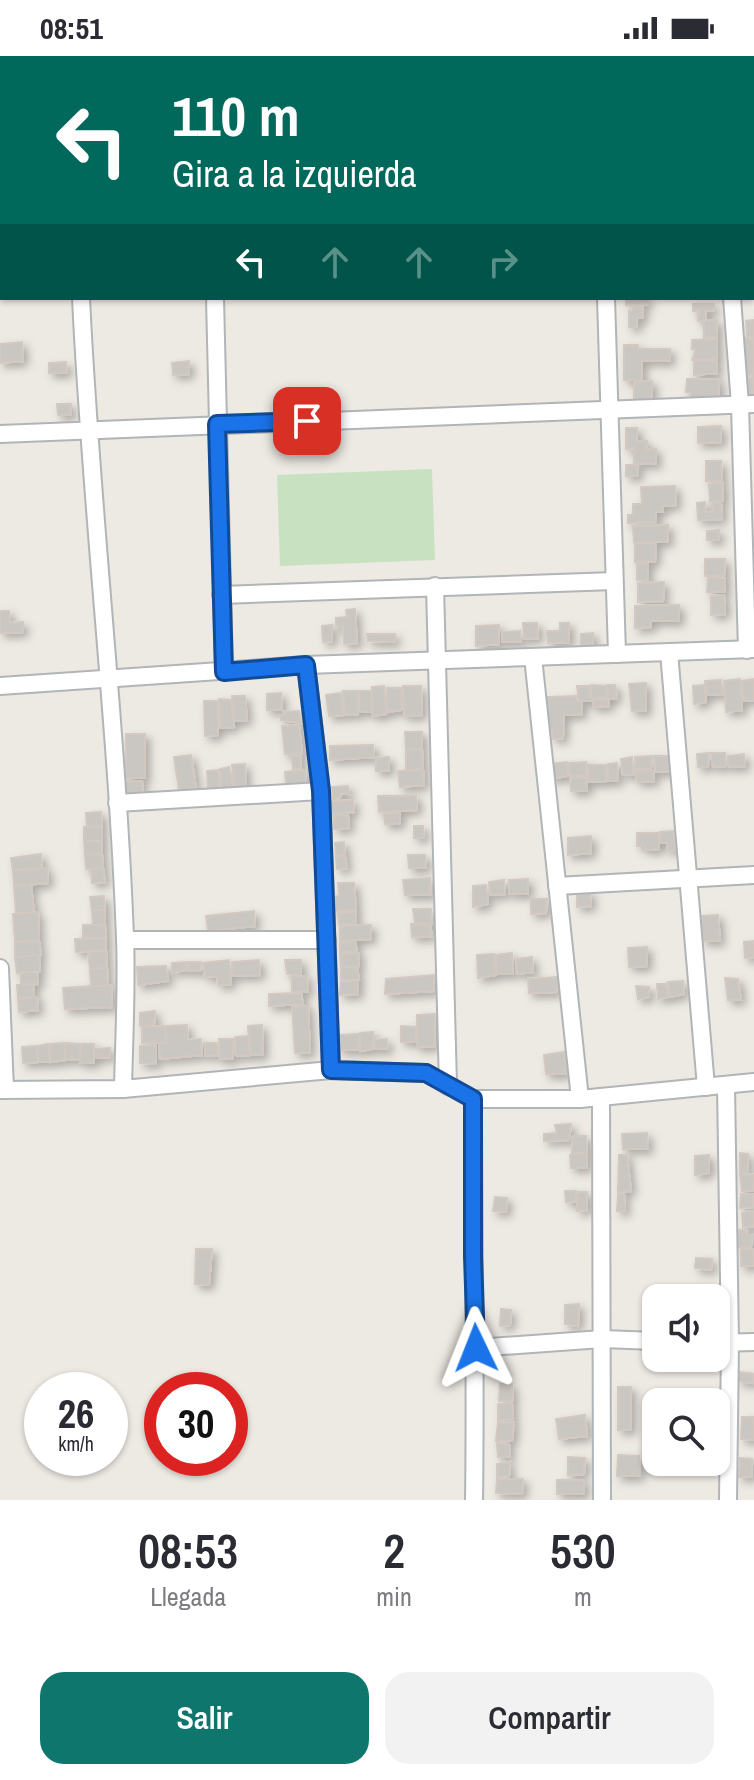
<!DOCTYPE html>
<html lang="es">
<style>
:root{--surface:#fff;--page:#f2f2f3;--text:#2b2b33;--muted:#7c7c81;--accent:#0f766e}
body{margin:0;font-family:"Archivo Narrow",sans-serif;background:var(--page);color:var(--text);height:100vh;display:flex;flex-direction:column;font-size:30px;white-space:nowrap}
*{box-sizing:border-box;margin:0}
p{font-size:26px;color:var(--muted)}
.icon{flex:none;width:44px;height:44px;fill:none;stroke:currentColor;stroke-width:2;stroke-linecap:round;stroke-linejoin:round}
.map{position:relative;height:1444px;overflow:hidden}
.drawer{display:flex;flex-direction:column;background:var(--surface);flex:1}
.drawer>*{flex:none}
.hud{position:absolute;left:0px;top:0px;width:754px;height:244px;box-shadow:0 2px 6px #0004;background:#00695c;color:#fff;overflow:hidden}
.tools{position:absolute;left:642px;top:1228px;display:grid;gap:16px}
.tools a{display:grid;place-items:center;width:88px;height:88px;border-radius:16px;background:var(--surface);box-shadow:0 2px 6px #0004;font-size:40px}
.speed{position:absolute;left:24px;top:1316px;display:flex;gap:16px;font-size:40px;font-weight:700;text-align:center}
.speed>*{display:grid;place-content:center;width:104px;height:104px;border-radius:50%;background:var(--surface);box-shadow:0 2px 6px #0004;line-height:1}
.speed small{font-size:20px;font-weight:400}
.speed .limit{border:12px solid #d22;background:#fff;color:#111}
.pin{position:absolute;display:grid;place-items:center;width:68px;height:68px;color:#fff;margin:-34px;border-radius:16px;box-shadow:0 4px 12px #0006}
.me{position:absolute;width:88px;margin:-44px;rotate:358deg;stroke-linejoin:round;filter:drop-shadow(0 0 6px #0008)}
.turn{display:flex;align-items:center;gap:28px;height:168px;padding:0 40px;font-size:36px}
.turn .icon{width:104px;height:104px;stroke-width:2.5}
.turn b{display:block;font-size:56px;line-height:68px}
.lanes{display:flex;align-items:center;height:76px;padding:0 40px;background:#0003;justify-content:center;gap:40px;direction:ltr}
.lanes .off{opacity:.35}
.eta{display:flex;justify-content:space-evenly;align-items:center;height:136px;text-align:center}
.eta b{font-size:48px;font-weight:600;line-height:56px}
.button{display:flex;gap:16px;margin-top:auto;padding:16px 40px}
.button a{flex:1;height:92px;border-radius:24px;background:var(--accent);color:#fff;font-size:32px;font-weight:600;line-height:92px;text-align:center}
.button a+a{background:var(--page);color:var(--text)}
.status{display:flex;justify-content:space-between;align-items:center;height:56px;padding:0 40px;background:var(--surface);direction:ltr}
.status svg{height:22px;fill:currentColor}
.map>svg:first-child{display:block}
.pitch{fill:#c8e2c1}
.building{fill:#cac6c2;stroke:#d1c9c2;stroke-width:2;filter:url(#shadow)}
.lines{fill:none;stroke-linecap:round;stroke-linejoin:round}
.minor-casing{stroke:#b1b5b7;stroke-width:20}
.tertiary-casing{stroke:#b1b5b7;stroke-width:24}
.minor{stroke:#fff;stroke-width:16}
.tertiary{stroke:#fff;stroke-width:20}
.route-casing{stroke:#114b97;stroke-width:20}
.route{stroke:#1a73e8;stroke-width:14}
</style>
<div class="status"><b>08:51</b><svg viewBox="0 0 49 12"><path d="M0 12V9h3v3zM5 12V6h3v6zM10 12V3h3v9zM15 12V0h3v12zM26 1h20v11H26zM47 4h2v5h-2z"/></svg></div>
<div class="map">
<svg width="754" height="1444" viewBox="0 0 754 1444">
<defs>
<filter id="shadow"><feDropShadow dx="4.5" dy="4.5" stdDeviation="4" flood-color="#0004"/></filter>
</defs>
<rect width="100%" height="100%" fill="#ede9e3"/>
<path class="pitch" d="M432,413L435,504L280,510L277,419Z"/>
<g class="building">
<path d="M626,242H648V248L626,249Z"/>
<path d="M693,248H714V255H706V264H717V282H704V265H698V255H693Z"/>
<path d="M633,251H643V262H637V271H629V255H632Z"/>
<path d="M754,264V281H747L746,265Z"/>
<path d="M743,282H754V319H744Z"/>
<path d="M717,283V303L692,304L696,293H692V284Z"/>
<path d="M22,286L23,305L0,307V288Z"/>
<path d="M624,289H638V293H670V305H642V324H624Z"/>
<path d="M716,304L717,317L694,319V305Z"/>
<path d="M189,305V318L173,319L172,307Z"/>
<path d="M66,306L67,317H49V307Z"/>
<path d="M754,321V340H748L747,322Z"/>
<path d="M687,323H719V343H691V337L686,336Z"/>
<path d="M652,325V346L634,347V326Z"/>
<path d="M57,348H71V359H58Z"/>
<path d="M721,370V386L698,387V371Z"/>
<path d="M626,372H637V385H647V393H656V408L634,407V392L626,393Z"/>
<path d="M706,405H721L722,425H706Z"/>
<rect x="626" y="409" width="12" height="11"/>
<path d="M723,427V445H710L709,428Z"/>
<path d="M675,430L676,449L662,450L663,456H656V466L628,467V459H633V448H642L641,431Z"/>
<path d="M705,446L706,456H713V447L721,446L722,463L698,464L697,447Z"/>
<path d="M668,469V486H634L633,470Z"/>
<path d="M719,474V484H707V475Z"/>
<path d="M635,487H656L655,506H635Z"/>
<path d="M705,503H725L724,520H705Z"/>
<rect x="637" y="508" width="11" height="16"/>
<path d="M708,522H725V536H707Z"/>
<path d="M664,526L663,545L638,546V527Z"/>
<path d="M724,539L725,558L711,559V540Z"/>
<path d="M679,549V565H651V571L635,572V550Z"/>
<path d="M355,553L357,587L344,588L343,570H336V562L347,561L346,554Z"/>
<path d="M0,555H9L10,567L23,566V576L0,577Z"/>
<path d="M523,567H537L538,582L524,583Z"/>
<path d="M560,567H569V586L548,587L547,575H560Z"/>
<path d="M332,569V585L323,586L322,570Z"/>
<path d="M499,569V588L476,590V570Z"/>
<path d="M520,575L521,586H502V576Z"/>
<path d="M593,577V590H581V578Z"/>
<path d="M367,578H395V586L368,585Z"/>
<path d="M740,623L742,654L726,656L724,625Z"/>
<path d="M754,623V644L744,645L741,625Z"/>
<path d="M721,624L722,638L707,639L705,625Z"/>
<path d="M646,627V655H632L629,628Z"/>
<path d="M591,629L606,630L607,642H592Z"/>
<path d="M607,629H615L617,642L608,643Z"/>
<path d="M704,629L706,646L694,648L693,630Z"/>
<path d="M384,630L386,658L373,660L372,631Z"/>
<path d="M403,630H421L422,659L405,660Z"/>
<path d="M577,630H589L591,645H579Z"/>
<path d="M387,632H401L402,654L388,656Z"/>
<path d="M343,635H357L358,658L345,659Z"/>
<path d="M359,635H371L372,656H359Z"/>
<path d="M281,637L282,654H267V638Z"/>
<path d="M341,637L343,659L329,660L326,639Z"/>
<path d="M232,640H245L247,664L234,665Z"/>
<path d="M577,640V645H582V658L564,659L563,682L553,683L552,673L547,674L548,641Z"/>
<path d="M219,643L231,644L234,671L220,672Z"/>
<path d="M593,644H609V650L593,651Z"/>
<path d="M204,645H218V679L205,680Z"/>
<path d="M299,655L301,667L281,664L280,659H285L284,656Z"/>
<path d="M299,669L302,697L285,698L282,670Z"/>
<path d="M405,676H422V693L406,694Z"/>
<rect x="126" y="678" width="19" height="44"/>
<path d="M373,689L374,701L330,704V690Z"/>
<path d="M422,693L423,713L406,714V694Z"/>
<path d="M709,697L708,711H698L697,698Z"/>
<path d="M711,697H725L726,710L713,711Z"/>
<path d="M744,698L745,710L729,711L728,700Z"/>
<path d="M191,699L196,732L179,734L174,701Z"/>
<path d="M292,700H301V712L293,713Z"/>
<path d="M652,700L651,712L635,713V701Z"/>
<path d="M654,700H671L673,715L655,716Z"/>
<path d="M389,701V715H376V702Z"/>
<path d="M632,701L633,718L623,719L621,703Z"/>
<path d="M567,706L568,720L550,723L549,708Z"/>
<path d="M586,706V719L569,720V707Z"/>
<path d="M617,707L618,725H608V708Z"/>
<path d="M245,708L246,731H235L232,709Z"/>
<rect x="588" y="709" width="18" height="17"/>
<path d="M229,711L233,732H221L220,713Z"/>
<path d="M423,713L424,729L400,731L398,715Z"/>
<path d="M219,714V732H208L207,715Z"/>
<path d="M305,714L306,727L286,728L285,716Z"/>
<path d="M653,714L654,725L637,726L635,715Z"/>
<path d="M586,721L587,735H571L570,722Z"/>
<path d="M126,725H142L143,736L126,737Z"/>
<path d="M348,730L349,738L341,737L340,742L333,744L332,731Z"/>
<path d="M378,740H416L417,754L379,756Z"/>
<path d="M353,744L354,756L329,758L328,746Z"/>
<path d="M101,756L102,771H87L86,757Z"/>
<path d="M400,757V768H385L384,758Z"/>
<path d="M348,759L349,772L334,773V760Z"/>
<path d="M414,770H423L424,782H414Z"/>
<rect x="84" y="771" width="18" height="14"/>
<path d="M673,775L675,794L668,795L667,787H660V776Z"/>
<path d="M637,777H658L659,793L645,794V790H637Z"/>
<path d="M591,780V797L568,799V782Z"/>
<path d="M84,785H102V798L85,799Z"/>
<path d="M344,786L345,799L336,800L335,787Z"/>
<path d="M41,798L42,812L13,815L11,802Z"/>
<path d="M102,798L103,812L86,813L85,799Z"/>
<path d="M408,799H425L426,812H409Z"/>
<path d="M336,801H345L347,812L337,813Z"/>
<path d="M47,812L48,827L14,830L13,815Z"/>
<path d="M103,812L105,826L92,827L91,813Z"/>
<path d="M430,822L431,839H405L403,824Z"/>
<path d="M528,823V838H509V824Z"/>
<path d="M504,824L505,838L490,839L489,826Z"/>
<path d="M338,827H354L356,854L334,855L333,841L339,840Z"/>
<path d="M31,828L34,856L16,858L14,830Z"/>
<path d="M486,829L488,848L473,851V830Z"/>
<path d="M590,835L591,850L577,851V837Z"/>
<path d="M104,840L105,854L92,855L90,841Z"/>
<path d="M531,843H547L546,857L531,858Z"/>
<path d="M413,853H431L432,868L415,867Z"/>
<path d="M105,854V869L93,870L92,855Z"/>
<path d="M254,855L255,870L208,875L206,860Z"/>
<path d="M38,856L39,885L15,886L13,858Z"/>
<path d="M356,856V868H339L338,857Z"/>
<path d="M718,859L720,885H703L701,860Z"/>
<path d="M411,868L430,869L432,880L412,881Z"/>
<path d="M83,869H105L106,882H83Z"/>
<path d="M371,869V883L340,885V870Z"/>
<path d="M106,882V894L76,896L75,883Z"/>
<path d="M39,885L41,899L15,901V886Z"/>
<path d="M355,885L357,896H340V887Z"/>
<path d="M754,885V902H745L744,886Z"/>
<path d="M647,891V910L629,911L628,892Z"/>
<path d="M106,894L107,912L90,913L88,896Z"/>
<path d="M359,897V910L341,911L340,898Z"/>
<path d="M512,897L513,918H497L496,899Z"/>
<path d="M494,898L496,919L478,922L477,899Z"/>
<path d="M39,899L40,915L17,917L15,901Z"/>
<path d="M532,901L533,916L517,918L516,903Z"/>
<path d="M229,904L231,928L218,929L217,920L205,921L203,907Z"/>
<path d="M259,904L260,919L233,920L232,906Z"/>
<path d="M285,904H301V919L287,918Z"/>
<path d="M186,906V914L172,916V907Z"/>
<rect x="188" y="906" width="13" height="9"/>
<path d="M166,910L168,925L138,929L137,911Z"/>
<path d="M357,911L359,924H341V912Z"/>
<path d="M107,912L108,930H91L90,913Z"/>
<path d="M38,916V928L21,929V917Z"/>
<path d="M434,919V935L385,938L386,923Z"/>
<path d="M292,920H307L308,936L292,935Z"/>
<path d="M558,921L557,936L529,937L528,923Z"/>
<path d="M725,922L738,923L741,944H728Z"/>
<path d="M341,925H358V938L340,939Z"/>
<path d="M683,925L684,938L670,941L668,926Z"/>
<path d="M33,928L34,941L18,943L17,929Z"/>
<path d="M657,928H666L668,941L658,943Z"/>
<path d="M111,929L112,951L65,953L63,932Z"/>
<path d="M636,930L649,931V941L638,943Z"/>
<path d="M301,937L303,948L269,950V938Z"/>
<path d="M37,941L38,954L19,956L18,943Z"/>
<path d="M292,950H308L310,996L295,997Z"/>
<path d="M155,955L154,969L140,970V957Z"/>
<path d="M435,958V990L417,991V959Z"/>
<path d="M187,969L188,984L201,983L202,999L160,1003L159,987H166L165,970Z"/>
<path d="M262,969L263,999H250L248,970Z"/>
<path d="M165,970L166,987H142V971Z"/>
<path d="M401,970L416,971V985L401,986Z"/>
<path d="M373,976V993L360,995V977Z"/>
<path d="M358,978L359,994H339V979Z"/>
<path d="M249,980L250,999L236,1000L235,981Z"/>
<path d="M219,983H233V1003H220Z"/>
<path d="M387,983L388,993H374V984Z"/>
<path d="M65,987V1004L50,1006L48,988Z"/>
<path d="M65,987L81,988L80,1003L65,1004Z"/>
<path d="M205,987H217L218,999L205,1000Z"/>
<path d="M48,988L50,1006H38L37,990Z"/>
<path d="M81,988H94V1007H80Z"/>
<path d="M156,989V1008L140,1007V990Z"/>
<path d="M37,990L38,1006L23,1007L22,991Z"/>
<path d="M110,992V1001L94,1002V993Z"/>
<path d="M565,996L566,1018H546L544,999Z"/>
<path d="M571,1068L569,1084L544,1085V1078L557,1077L555,1069Z"/>
<path d="M647,1077L648,1093H623L622,1078Z"/>
<path d="M573,1080H586L587,1097H572Z"/>
<path d="M740,1097L748,1098V1117H740Z"/>
<path d="M586,1098L587,1112H571L570,1099Z"/>
<path d="M619,1099H627L631,1135L618,1136Z"/>
<path d="M709,1099V1117L695,1119V1100Z"/>
<path d="M740,1118L754,1119V1135H742Z"/>
<path d="M565,1135H576V1145L566,1146Z"/>
<path d="M577,1136H587V1154L577,1155Z"/>
<path d="M618,1138H624L625,1155H617Z"/>
<path d="M741,1138H753V1151L740,1152Z"/>
<path d="M495,1141L507,1142L506,1156L493,1155Z"/>
<path d="M754,1155V1171H743L742,1157Z"/>
<path d="M738,1174H746L747,1179H752L751,1191H738Z"/>
<path d="M196,1193H212L209,1229L195,1228Z"/>
<rect x="741" y="1193" width="13" height="17"/>
<path d="M696,1202L712,1203L711,1214L695,1212Z"/>
<path d="M579,1248L578,1270L565,1268V1249Z"/>
<path d="M501,1253L511,1254L510,1269L500,1270Z"/>
<path d="M739,1316L754,1318V1327L738,1325Z"/>
<path d="M500,1328H512L513,1345H499Z"/>
<rect x="618" y="1331" width="13" height="43"/>
<path d="M512,1347L513,1363L498,1364V1348Z"/>
<path d="M585,1359L587,1380L559,1383L556,1363Z"/>
<path d="M742,1361H754V1384L741,1383Z"/>
<path d="M498,1366H514L512,1385H496Z"/>
<path d="M497,1387L509,1388L510,1401H498Z"/>
<path d="M618,1399L639,1400L640,1420H617Z"/>
<path d="M568,1401L585,1402L584,1418L568,1419Z"/>
<path d="M740,1402L752,1403V1421H739Z"/>
<path d="M510,1406L509,1420L497,1421V1408Z"/>
<path d="M497,1423H523L522,1438L496,1437Z"/>
<rect x="557" y="1424" width="27" height="14"/>
</g>
<g class="lines">
<g class="minor-casing">
<g id="minor">
<path d="M72,0V2"/>
<path d="M81,242C91,455 117,668 125,882C127,932 124,983 123,1033"/>
<path d="M215,242L224,616"/>
<path d="M606,242L617,598"/>
<path d="M732,242L740,349L747,594"/>
<path d="M0,378L754,348"/>
<path d="M435,530L448,1030"/>
<path d="M221,539L614,525"/>
<path d="M669,596L706,1031"/>
<path d="M533,601L580,1043"/>
<path d="M306,609L321,735L331,1014"/>
<path d="M0,630L306,609L754,593"/>
<path d="M117,747L321,735"/>
<path d="M557,830L754,819"/>
<path d="M125,884H327"/>
<path d="M0,912L5,1034"/>
<path d="M726,1029L730,1288L728,1444"/>
<path d="M0,1034L123,1033L331,1014L426,1017L473,1043H580L754,1026"/>
<path d="M601,1041L602,1444"/>
<path d="M473,1043C473,1177 476,1310 474,1444"/>
<path d="M716,1287L754,1286"/>
<path d="M476,1292L602,1283L656,1285"/>
</g>
</g>
<g class="tertiary-casing">
<g id="tertiary">
<path d="M752,104H754"/>
<path d="M0,130H2"/>
</g>
</g>
<use href="#minor" class="minor"/>
<use href="#tertiary" class="tertiary"/>
</g>
<g class="lines">
<g class="route-casing">
<path id="route" d="M307,365L217,368L224,616L306,609L321,735L331,1014L426,1017L473,1043V1200L476,1292"/>
</g>
<use href="#route" class="route"/>
</g>
</svg>
<div class="tools">
<a><svg class="icon" aria-label="sound" viewBox="0 0 24 24"><path d="M4 9h4l5-4v14l-5-4H4zM17 9q2 3 0 6"/></svg></a>
<a><svg class="icon" aria-label="search" viewBox="0 0 24 24"><circle cx="10" cy="10" r="6"/><path d="M15 15l6 6"/></svg></a>
</div>
<div class="speed"><div>26<small>km/h</small></div><div class="limit">30</div></div>
<div class="pin" style="left:307px;top:365px;background:#d93025"><svg class="icon" aria-label="arrive" viewBox="0 0 24 24"><path d="M6 21V4h12l-3 4 3 4H6"/></svg></div>
<svg class="me" style="left:476px;top:1292px" viewBox="-20 -20 40 40"><path d="M0-17L14 15 0 8-14 15z" fill="#1a73e8" stroke="#fff" stroke-width="4"/></svg>
<div class="hud">
<div class="turn"><svg class="icon" aria-label="left" viewBox="0 0 24 24"><path d="M17 20v-9H6M10 6l-5 5 5 5"/></svg><div><b>110 m</b>Gira a la izquierda</div></div>
<div class="lanes"><svg class="icon" aria-label="left" viewBox="0 0 24 24"><path d="M17 20v-9H6M10 6l-5 5 5 5"/></svg><svg class="icon off" aria-label="ahead" viewBox="0 0 24 24"><path d="M12 20V5M6 11l6-6 6 6"/></svg><svg class="icon off" aria-label="ahead" viewBox="0 0 24 24"><path d="M12 20V5M6 11l6-6 6 6"/></svg><svg class="icon off" aria-label="right" viewBox="0 0 24 24"><path d="M7 20v-9h11M14 6l5 5-5 5"/></svg></div>
</div>
</div>
<section class="drawer">
<div class="eta">
<div><b>08:53</b><p>Llegada</p></div>
<div><b>2</b><p>min</p></div>
<div><b>530</b><p>m</p></div>
</div>
<div class="button"><a>Salir</a><a>Compartir</a></div>
</section>
